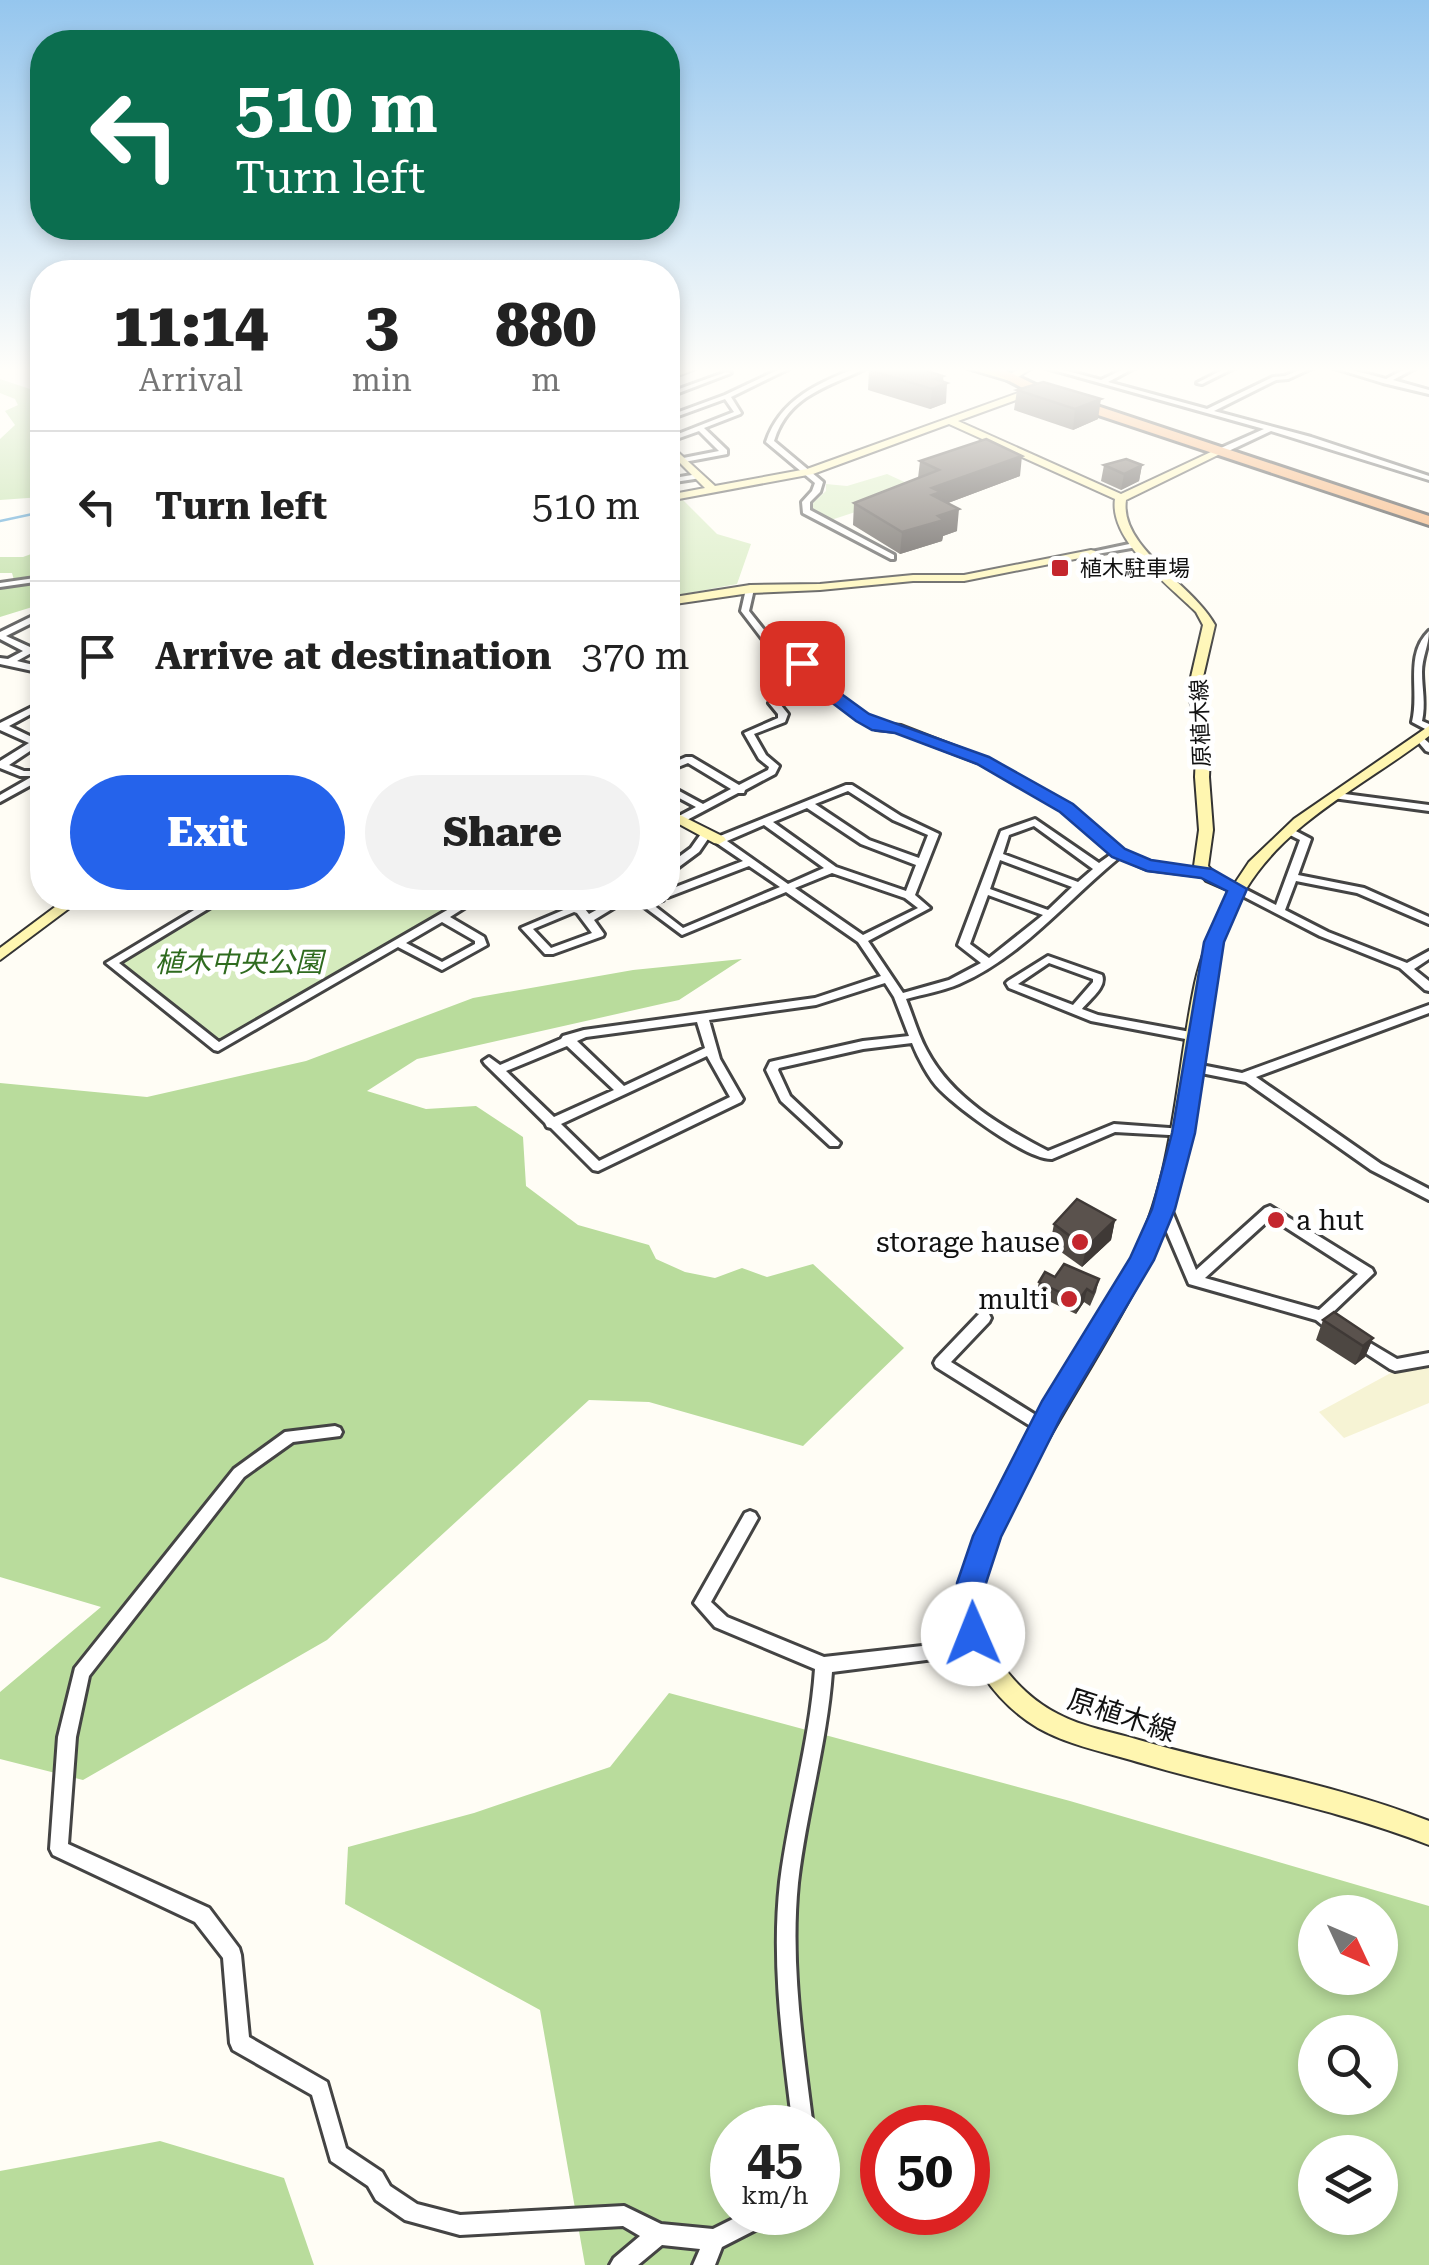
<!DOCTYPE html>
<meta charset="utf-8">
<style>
:root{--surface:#fff;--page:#f2f2f2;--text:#222;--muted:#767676;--line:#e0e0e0;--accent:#2563eb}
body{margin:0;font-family:"Roboto Serif","Noto Sans JP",serif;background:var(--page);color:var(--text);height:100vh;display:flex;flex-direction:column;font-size:38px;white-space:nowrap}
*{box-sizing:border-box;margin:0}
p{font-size:32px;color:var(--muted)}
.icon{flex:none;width:55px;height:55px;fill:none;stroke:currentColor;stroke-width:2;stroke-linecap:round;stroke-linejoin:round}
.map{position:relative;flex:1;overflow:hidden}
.details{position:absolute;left:30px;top:260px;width:650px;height:650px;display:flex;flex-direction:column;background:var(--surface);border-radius:40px;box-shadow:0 5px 15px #0003}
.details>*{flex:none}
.guide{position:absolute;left:30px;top:30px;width:650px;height:210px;border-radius:40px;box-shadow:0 5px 15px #0003;background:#0b6e4f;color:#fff;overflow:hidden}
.needle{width:65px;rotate:134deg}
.buttons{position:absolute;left:1298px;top:1895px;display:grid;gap:20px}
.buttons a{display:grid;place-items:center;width:100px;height:100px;border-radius:50%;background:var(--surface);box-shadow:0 5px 15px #0003;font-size:50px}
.speed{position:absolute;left:710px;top:2105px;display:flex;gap:20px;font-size:50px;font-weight:700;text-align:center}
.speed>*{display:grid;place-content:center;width:130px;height:130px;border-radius:50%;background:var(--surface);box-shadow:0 5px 15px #0003;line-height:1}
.speed small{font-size:25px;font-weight:400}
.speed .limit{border:15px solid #d22;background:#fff;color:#111}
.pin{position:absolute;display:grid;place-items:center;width:85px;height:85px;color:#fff;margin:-42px;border-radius:20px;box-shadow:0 5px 15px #0006}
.me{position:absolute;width:110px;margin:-55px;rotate:359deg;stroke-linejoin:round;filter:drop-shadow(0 0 8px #0008)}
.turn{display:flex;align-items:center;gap:35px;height:210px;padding:0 40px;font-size:45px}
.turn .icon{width:130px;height:130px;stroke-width:2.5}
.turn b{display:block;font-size:70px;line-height:85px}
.eta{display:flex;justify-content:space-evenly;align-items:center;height:170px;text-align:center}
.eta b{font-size:60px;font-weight:800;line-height:70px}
.button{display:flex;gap:20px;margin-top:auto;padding:20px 40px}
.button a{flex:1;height:115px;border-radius:60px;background:var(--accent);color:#fff;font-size:40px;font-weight:800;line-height:115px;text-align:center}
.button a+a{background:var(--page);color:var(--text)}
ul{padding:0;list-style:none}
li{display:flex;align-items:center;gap:30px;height:150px;padding:0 40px;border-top:2px solid var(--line)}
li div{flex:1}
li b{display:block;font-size:38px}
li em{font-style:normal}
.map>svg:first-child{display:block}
.farmland{fill:#f6f3d4}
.green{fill:#d5ebbd}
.forest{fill:#b9dc9c;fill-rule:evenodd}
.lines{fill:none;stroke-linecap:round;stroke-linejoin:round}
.stream{stroke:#3f96cf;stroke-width:2.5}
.street-casing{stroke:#444;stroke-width:6}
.secondary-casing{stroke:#333;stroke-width:4}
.primary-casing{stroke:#222;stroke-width:5}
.highway-casing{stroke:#222;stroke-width:6}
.street{fill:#fff;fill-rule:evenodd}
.secondary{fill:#fff6b0;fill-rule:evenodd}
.primary{fill:#f9d66b;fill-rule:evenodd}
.highway{fill:#f5a25d;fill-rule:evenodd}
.wall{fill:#4d4742}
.shaded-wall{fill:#3f3936}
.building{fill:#5a524d;stroke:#3f3936;stroke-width:2.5}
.route{fill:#2563eb;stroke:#184099;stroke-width:2.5}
.poi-dot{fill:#c4262e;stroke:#fff;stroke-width:4}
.labels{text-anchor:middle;stroke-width:10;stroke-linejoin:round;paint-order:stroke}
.far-poi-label{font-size:22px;fill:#111;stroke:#fff;text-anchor:start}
.far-street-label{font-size:22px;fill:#111;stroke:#fff}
.park-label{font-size:28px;font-style:italic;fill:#2f6b1f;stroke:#fff}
.poi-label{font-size:28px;fill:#111;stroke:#fff;text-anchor:end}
.street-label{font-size:28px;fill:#111;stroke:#fff}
</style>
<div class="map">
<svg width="1429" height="2265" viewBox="0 0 1429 2265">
<rect width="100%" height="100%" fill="#fffdf5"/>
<path class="farmland" d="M1429,1360V1403L1344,1438L1319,1412L1398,1369Z"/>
<g class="green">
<path d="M887,474L922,490L828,521L812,511L813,503L826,491V484L847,486Z"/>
<path d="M682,499L717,534L751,544L737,584L668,597V502Z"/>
<path d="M230,898H468L227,1039H217L118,967L122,959Z"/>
</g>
<g class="forest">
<path d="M0,379L42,393V497L0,500V439L15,425L5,411L18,405L15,399L0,393Z"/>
<path d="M42,550V604L0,617V583L14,580L12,573H0V557H23Z"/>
<path d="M742,959L679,1000L417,1059L367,1091L426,1109L476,1106L523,1137L526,1186L578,1225L649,1245L656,1259L685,1272L715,1278L742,1268L767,1277L813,1264L904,1348L803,1446L649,1402L589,1400L327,1640L83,1780L0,1759V1692L101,1607L0,1577V1083L147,1097L306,1061L473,998L633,970Z"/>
<path d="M669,1693L1070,1801L1429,1906V2265H585L540,2010L345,1904L348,1847L474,1813L610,1767ZM1315,1912H1380V1978H1315ZM1315,2032H1380V2098H1315ZM732,2128H818V2212H732ZM882,2128H968V2212H882ZM1315,2152H1380V2218H1315Z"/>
<path d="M160,2141L284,2178L314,2265H0V2171Z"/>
</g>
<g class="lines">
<path class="stream" d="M0,521L42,512"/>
<g class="street-casing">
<g id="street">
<path d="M784,367H792L731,397L741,413L740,414L704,428L727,450V454L668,465V461L719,451L699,431L668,442V438L734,412L725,399L670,419L668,420V416L725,395Z"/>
<path d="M859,367H868C830,387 788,394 774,441L823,482L820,492L810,502V510L894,555V559H891L803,513L802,502L812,491L815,483L766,442C780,399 820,382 859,367Z"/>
<path d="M1043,367H1053L1101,380L1128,367H1136L1108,382L1207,409L1273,377L1285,376L1306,367H1314L1288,379L1276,380L1214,411L1311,437L1429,476V480L1271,431L1220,455H1214V451L1264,429Z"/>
<path d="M1228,367H1236L1202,384L1197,383Z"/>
<path d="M1331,367H1341L1386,379L1409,367H1417L1393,380L1429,390V394L1383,383Z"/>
<path d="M726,372L731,373L668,397V393Z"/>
<path d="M698,474L702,476L701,478L668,483V479Z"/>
<path d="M1134,543L1138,545L1137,547L1091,555L1087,553Z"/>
<path d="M42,577V581L0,587V583Z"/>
<path d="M750,586L754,589L749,611L776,645L804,661L827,686L866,716L881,724L901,726L986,759L1071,806L1123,851L1149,863L1209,871V875L1205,876L1147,869L1120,857C1067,900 1023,956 959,984C943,991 924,994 906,999C913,1016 918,1035 927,1051C952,1098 1002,1127 1048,1151L1114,1124L1183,1129L1189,1133L1187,1136L1115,1132L1052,1159C1027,1160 959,1109 940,1090C929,1079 918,1058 912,1043L863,1049L779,1068L778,1070L790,1096L840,1143L838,1146H830L781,1101L766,1070L770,1062L774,1061L863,1041L909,1036L894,997L885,983L816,1005L709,1020L720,1059L743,1099L741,1102L598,1171L593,1170L551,1128L547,1127L545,1123L485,1064L483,1061L489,1057L500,1065L561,1039L563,1036L584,1030L815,998L881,976L858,942L786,892L682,935L639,903L650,898H664L663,900L652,904L683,928L780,887L749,866L668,897V890L743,861L715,842V838L846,785H852L901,816L939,834L915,895L930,908L868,941L903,993L949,980L981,963L958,945L1001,831L1035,819L1099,863L1113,853L1063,810L980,763L897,731L876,729L860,720L819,688L780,704L788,714L785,722L754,734L766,755L779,766L775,774L745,790L744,793H738L685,821H677V817L696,807L668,792V785L703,804L731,789L688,763L668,771V765L686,757H692L739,785L768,770L769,767L759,759L744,733L778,718V714L769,703L771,701L814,683L798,665L770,649L741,611L746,589ZM848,791L893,820L928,835L919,858L869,840L815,804ZM807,808L861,844L916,865L906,891L836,867L773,822ZM764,825L824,868L788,884L727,841ZM1034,826L1093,869L1078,882L1003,854L1009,835ZM1000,860L1072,887L1048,910L990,889ZM832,873L905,898L918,908L863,935L795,888ZM988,895L1043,915L989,958L970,944ZM697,1022L705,1048L624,1086L577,1041L586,1037ZM567,1046L614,1090L554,1117L506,1071ZM707,1056L730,1097L599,1161L561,1124Z"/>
<path d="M39,613H42V618L6,636L30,647L42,641V647L17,661L42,667V673L0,664V658L8,659L23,651L0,639V632Z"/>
<path d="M1429,631C1429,645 1422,657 1422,672C1422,689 1426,704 1422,721L1429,724V731L1412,722C1420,691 1404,655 1429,631Z"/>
<path d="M42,702V708L9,726L36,739L42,736V743L9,765L24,771H42V779L0,802V795L33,776H20L0,768V761L29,743L0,730V723Z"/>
<path d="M1420,735L1429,743V752L1426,751L1415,738Z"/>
<path d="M1337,793L1429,805V811L1333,798L1332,796Z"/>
<path d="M1290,828L1311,839L1298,875L1364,888L1429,917V924L1357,893L1296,881L1285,910L1328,932L1407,963L1429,951V959L1414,969L1429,981V991L1425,990L1400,968L1320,936L1233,891V887H1241L1276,905L1300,840L1286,833V829Z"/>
<path d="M707,830L712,833L699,852L672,872L668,873V865L691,848L703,831Z"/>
<path d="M214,898H226L119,963L219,1042L468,898H480L450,917L484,937L487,945L442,970L398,947L218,1051L214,1050L106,963ZM442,922L475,941V944L442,962L406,943Z"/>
<path d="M618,898H630L594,920L604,934L603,936L553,954H545L521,928L573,906L585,909L589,914ZM574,912L577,913L592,933L551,948L533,929Z"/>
<path d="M1048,956L1102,975C1107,987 1090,999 1082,1009L1098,1015L1196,1033L1202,1037L1196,1041L1091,1021L1009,988L1006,983L1008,981ZM1049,963L1093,979V982L1073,1005L1018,984Z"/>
<path d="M1429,1005V1013L1256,1077L1381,1164L1429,1189V1200L1371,1170L1246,1082L1191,1071L1185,1067L1191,1063L1242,1073Z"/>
<path d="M1164,1204L1169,1206L1171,1209L1196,1270L1265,1208L1270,1206L1372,1269L1374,1273L1330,1315L1345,1328L1343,1332C1333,1335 1324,1326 1316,1320L1189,1284L1157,1209L1159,1206ZM1271,1218L1358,1274L1319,1310L1205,1278Z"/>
<path d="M984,1313L989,1314L991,1318L989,1322L951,1362L1047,1422L1049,1426L1047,1430L1042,1432L1037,1430L936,1367L934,1363L936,1359L979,1314Z"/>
<path d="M1355,1334L1397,1359L1429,1353V1365L1395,1371L1390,1369L1350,1343L1348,1339L1350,1335Z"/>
<path d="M335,1426L340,1428L342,1432L340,1436L293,1442L244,1477L89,1676L76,1737L68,1844L209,1908L239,1948L241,1955L249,2037L327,2082L346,2148L382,2172L390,2186L417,2204L460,2215L624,2206L661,2224L713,2229L747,2212H780L777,2219L722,2247L715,2265H693L700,2249L662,2245L638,2265H610L614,2258L640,2236L623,2226L460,2235L405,2220L376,2200L368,2186L331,2161L312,2095L233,2050L230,2043L223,1958L195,1922L53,1855L50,1849L58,1737L75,1668L234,1469L285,1432Z"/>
<path d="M750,1511L755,1513L758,1518L711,1602L727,1617L824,1657L940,1644L973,1627L979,1629L981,1634L979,1639L942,1658L832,1672C827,1743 806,1812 798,1883C790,1965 803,2047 813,2128H793C783,2046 771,1964 780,1882C789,1810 810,1741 815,1669L715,1627L694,1603L745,1513Z"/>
</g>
</g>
<g class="secondary-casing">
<g id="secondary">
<path d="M687,367H701L668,380V374Z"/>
<path d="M1022,367H1034L1013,380H1007V376Z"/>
<path d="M1035,387L1038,388V392L958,421L1121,494L1213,451L1222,453L1126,500C1119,548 1194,585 1215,625L1200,690L1211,732L1209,777L1213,830L1208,866L1216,875L1235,883L1249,862L1294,819L1429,726V736C1367,784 1288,820 1246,889C1205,957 1202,1043 1191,1120C1184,1169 1172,1216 1150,1260C1111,1341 1058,1415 1018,1496C1004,1523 988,1552 983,1582C978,1610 985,1639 1001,1663C1015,1684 1036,1703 1058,1714C1082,1727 1113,1732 1139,1740C1236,1768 1335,1784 1429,1821V1845C1332,1807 1230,1790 1131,1760C1100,1751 1066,1744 1038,1728C981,1694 945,1626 967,1561C976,1534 989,1510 1002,1485C1041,1409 1091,1338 1130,1262C1175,1175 1175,1077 1195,983C1202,951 1215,921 1229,891L1206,881L1194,866L1199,830L1195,777L1197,732L1188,690L1203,625L1196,612C1169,585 1109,541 1115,499L949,424L813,474L668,501V495L705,488L668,451V443L715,486L807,469Z"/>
<path d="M1091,550L1095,551V555L964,581H913L820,590L750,593L668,605V598L750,585L820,584L913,575H964Z"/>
<path d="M668,809L724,837L726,840L719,844L714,843L668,818Z"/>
<path d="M67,898H83L0,960V948Z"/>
</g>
</g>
<g class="primary-casing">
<path id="primary" d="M963,367H980L1015,378L1010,381Z"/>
</g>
<g class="highway-casing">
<path id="highway" d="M983,367H998L1040,387L1429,516V525L1032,393Z"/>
</g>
<use href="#street" class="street"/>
<use href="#secondary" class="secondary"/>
<use href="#primary" class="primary"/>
<use href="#highway" class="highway"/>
</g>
<g class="wall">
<path d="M869,370L943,376L946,403L930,409L868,390Z"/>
<path d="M1043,382L1098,419L1073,430L1014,410L1017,390Z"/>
<path d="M920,461L1020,476L948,503L957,531L943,536L942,541L900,554L853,525L854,503L918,478Z"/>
<path d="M1104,465H1142L1139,481L1121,490L1101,481Z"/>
<path d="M1115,1220L1111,1240L1082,1267L1050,1244L1054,1224Z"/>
<path d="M1055,1277L1099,1279L1096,1292L1090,1306L1084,1302L1076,1314L1036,1295L1039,1282Z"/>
<path d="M1323,1320L1373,1338L1365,1357L1355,1365L1316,1340Z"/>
</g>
<g class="shaded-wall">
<path d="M943,376L942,385L947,383L946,403L930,409L932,389L935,379Z"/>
<path d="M1101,399L1098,419L1073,430L1075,409Z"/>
<path d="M1022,456L1020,476L940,506L930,517L932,488Z"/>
<path d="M1142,465L1139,481L1121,490L1124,474Z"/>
<path d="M959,509L957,531L943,536L942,541L900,554L902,532Z"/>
<path d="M1115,1220L1111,1240L1082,1267L1086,1248Z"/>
<path d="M1087,1289L1084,1302L1076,1314L1078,1301Z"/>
<path d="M1373,1338L1365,1357L1355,1365L1363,1346Z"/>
</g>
<g class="building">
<path d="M878,367H915L943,376L935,379L947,383L932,389L869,370Z"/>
<path d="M1043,382L1101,399L1075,409L1017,390Z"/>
<path d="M986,439L1022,456L932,488L941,492L932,495L959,509L938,516L944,520L902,532L854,503L939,470L920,461Z"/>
<path d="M1126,459L1142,465L1124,474L1104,465Z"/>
<path d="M1077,1199L1115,1220L1086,1248L1054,1224Z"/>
<path d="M1064,1264L1099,1279L1093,1293L1087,1289L1078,1301L1039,1282L1045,1272L1055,1277Z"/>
<path d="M1334,1312L1373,1338L1363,1346L1323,1320Z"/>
</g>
<linearGradient id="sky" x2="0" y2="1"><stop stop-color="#95c6ee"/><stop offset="0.54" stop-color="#fffefa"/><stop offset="1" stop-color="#fffefa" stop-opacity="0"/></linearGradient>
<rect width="1429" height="684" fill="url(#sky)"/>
<path class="route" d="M796,660H807L829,685L869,714L989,757L1073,804L1125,849L1151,860L1212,869L1247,889L1224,942L1195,1133L1175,1209L1154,1260L1062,1415L1001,1537L986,1583L988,1634L983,1643L973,1647L962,1643L958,1634L957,1583L973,1536L1042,1401L1130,1258L1152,1209L1172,1133L1204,942L1227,891L1201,878L1147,871L1112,857L1060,812L977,764L895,733L872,730L856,721L818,692L793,663Z"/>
<g class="poi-dot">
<rect x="1050" y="558" width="20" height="20" rx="5"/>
<circle cx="1276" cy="1220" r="10"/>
<circle cx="1080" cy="1242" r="10"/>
<circle cx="1069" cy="1299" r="10"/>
</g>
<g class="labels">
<g class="far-poi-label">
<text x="1080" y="576">植木駐車場</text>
</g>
<g class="far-street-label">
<text transform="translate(1200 723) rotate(-92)" y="8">原植木線</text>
</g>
<g class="park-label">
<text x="239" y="972">植木中央公園</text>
</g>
<g class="poi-label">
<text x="1296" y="1230" text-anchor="start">a hut</text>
<text x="1060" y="1252">storage hause</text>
<text x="1049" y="1309">multi</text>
</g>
<g class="street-label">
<text transform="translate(1122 1715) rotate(18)" y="10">原植木線</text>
</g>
</g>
</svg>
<div class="buttons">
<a><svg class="needle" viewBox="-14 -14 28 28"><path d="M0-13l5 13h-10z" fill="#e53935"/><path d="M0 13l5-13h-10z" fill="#767676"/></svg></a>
<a><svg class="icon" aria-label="search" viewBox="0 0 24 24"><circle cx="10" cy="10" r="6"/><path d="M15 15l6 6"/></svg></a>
<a><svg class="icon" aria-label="layers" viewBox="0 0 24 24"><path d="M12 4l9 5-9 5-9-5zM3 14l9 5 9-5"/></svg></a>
</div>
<div class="speed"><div>45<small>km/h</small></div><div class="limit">50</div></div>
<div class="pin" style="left:802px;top:663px;background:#d93025"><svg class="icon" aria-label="arrive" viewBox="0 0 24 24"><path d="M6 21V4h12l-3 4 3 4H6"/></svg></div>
<svg class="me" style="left:973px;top:1634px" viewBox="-20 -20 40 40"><circle r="19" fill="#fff"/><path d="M0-13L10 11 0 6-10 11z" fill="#2563eb"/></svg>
<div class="guide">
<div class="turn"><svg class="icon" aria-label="left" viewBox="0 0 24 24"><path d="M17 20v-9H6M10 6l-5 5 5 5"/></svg><div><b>510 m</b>Turn left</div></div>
</div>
<section class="details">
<div class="eta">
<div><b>11:14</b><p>Arrival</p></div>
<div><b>3</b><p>min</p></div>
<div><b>880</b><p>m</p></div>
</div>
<ul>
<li><svg class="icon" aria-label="left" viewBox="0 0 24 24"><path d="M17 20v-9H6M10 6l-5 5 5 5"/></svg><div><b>Turn left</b></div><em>510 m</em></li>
<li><svg class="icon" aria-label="arrive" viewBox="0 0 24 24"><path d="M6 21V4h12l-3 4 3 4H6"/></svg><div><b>Arrive at destination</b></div><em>370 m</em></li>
</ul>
<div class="button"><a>Exit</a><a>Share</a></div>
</section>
</div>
